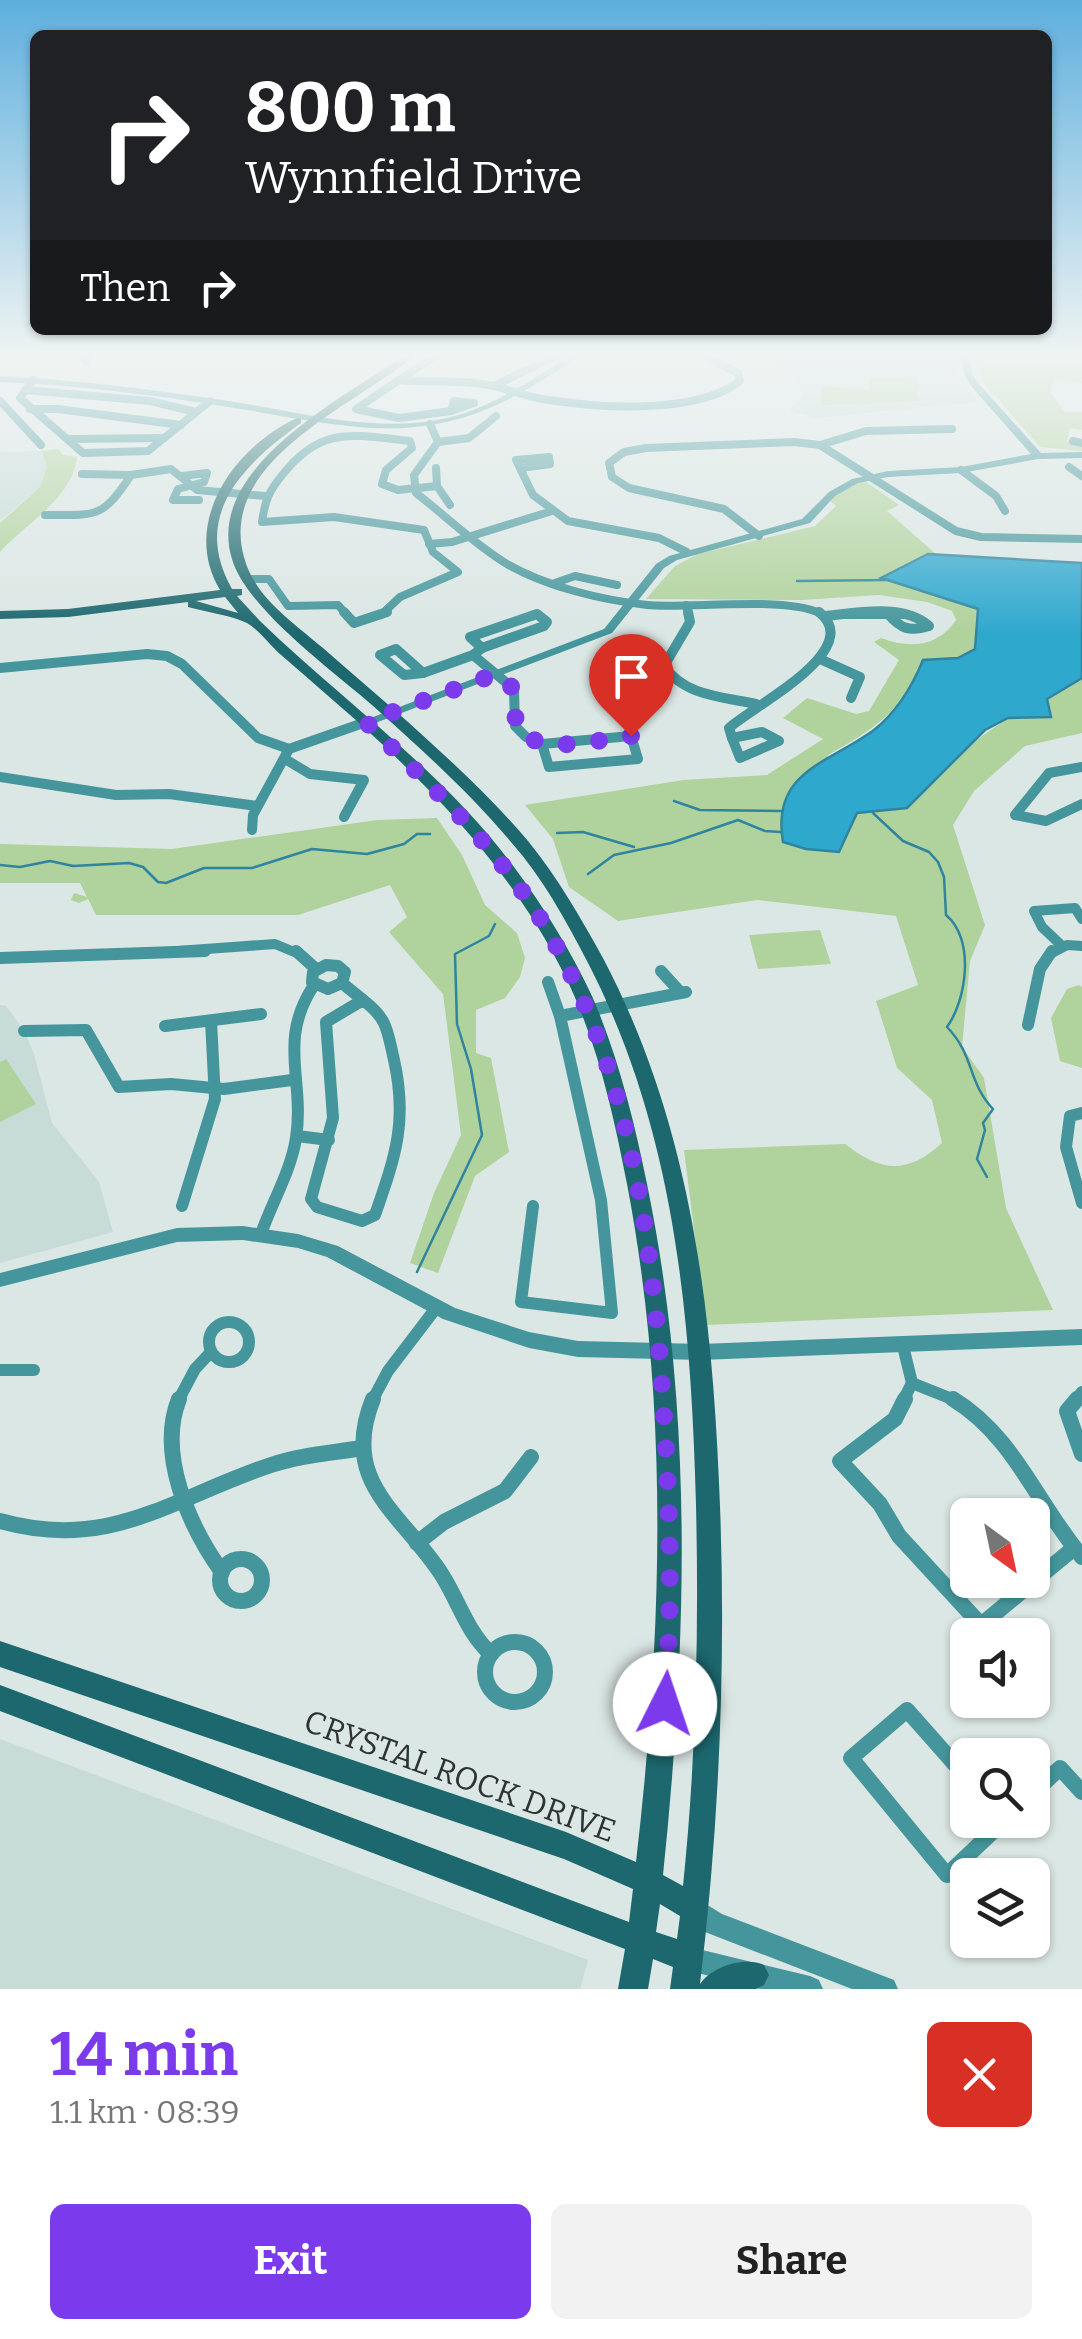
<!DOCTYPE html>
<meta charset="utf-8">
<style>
:root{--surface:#fff;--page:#f2f2f2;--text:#222;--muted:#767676;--accent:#7c3aed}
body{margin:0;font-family:Bitter,serif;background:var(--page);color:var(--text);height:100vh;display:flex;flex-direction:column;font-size:38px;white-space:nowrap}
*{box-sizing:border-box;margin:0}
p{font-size:32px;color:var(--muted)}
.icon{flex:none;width:55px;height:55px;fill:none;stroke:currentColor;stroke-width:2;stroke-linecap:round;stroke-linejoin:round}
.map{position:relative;height:1989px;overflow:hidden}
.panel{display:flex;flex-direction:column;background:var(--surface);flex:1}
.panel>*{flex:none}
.top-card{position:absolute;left:30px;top:30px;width:1022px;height:305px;border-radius:15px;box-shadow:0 2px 8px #0004;background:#202124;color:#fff;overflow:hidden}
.needle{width:65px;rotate:147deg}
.buttons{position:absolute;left:950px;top:1498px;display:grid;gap:20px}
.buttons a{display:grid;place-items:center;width:100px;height:100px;border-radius:15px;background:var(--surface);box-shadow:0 2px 8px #0004;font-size:50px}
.pin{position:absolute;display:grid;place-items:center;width:85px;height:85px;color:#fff;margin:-102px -42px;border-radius:50% 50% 50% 0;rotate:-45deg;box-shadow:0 0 10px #0007}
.pin .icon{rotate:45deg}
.me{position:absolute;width:110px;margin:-55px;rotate:4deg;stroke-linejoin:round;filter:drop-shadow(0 0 8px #0008)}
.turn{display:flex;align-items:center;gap:35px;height:210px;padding:0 50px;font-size:45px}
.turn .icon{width:130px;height:130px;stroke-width:2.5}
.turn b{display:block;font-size:70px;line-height:85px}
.then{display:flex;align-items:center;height:95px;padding:0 50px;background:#0003;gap:20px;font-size:38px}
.round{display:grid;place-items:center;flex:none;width:105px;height:105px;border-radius:15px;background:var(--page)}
.summary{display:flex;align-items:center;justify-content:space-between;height:170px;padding:0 50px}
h1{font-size:60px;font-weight:700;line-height:75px;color:var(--accent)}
.action{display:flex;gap:20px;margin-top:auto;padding:20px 50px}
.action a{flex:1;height:115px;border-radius:15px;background:var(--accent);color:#fff;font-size:40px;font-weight:700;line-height:115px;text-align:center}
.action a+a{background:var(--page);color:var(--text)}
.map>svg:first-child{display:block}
.built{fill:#c7dcd7}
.green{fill:#b0d29c}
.water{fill:#2fa8ce;stroke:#2f859f;stroke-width:2.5}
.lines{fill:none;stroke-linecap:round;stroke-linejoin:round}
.stream{stroke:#2f859f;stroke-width:2.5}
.minor-far3{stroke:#45969c;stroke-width:8}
.minor-far2{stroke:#45969c;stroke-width:10}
.minor-far1{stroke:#45969c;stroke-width:12}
.minor{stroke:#45969c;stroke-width:16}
.tertiary{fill:#45969c;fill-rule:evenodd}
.secondary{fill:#1c686e;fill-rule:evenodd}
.route{stroke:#7c3aed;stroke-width:18;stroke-dasharray:0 32.4}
.labels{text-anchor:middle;stroke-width:9;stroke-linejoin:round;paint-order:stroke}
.near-street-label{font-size:32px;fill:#2e3332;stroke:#dbe7e4}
</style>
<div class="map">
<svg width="1082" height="1989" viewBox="0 0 1082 1989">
<rect width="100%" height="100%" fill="#dbe7e4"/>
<g class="built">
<path d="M753,356H957V373L978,402L816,418L789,411L804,393L793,371Z"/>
<path d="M42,451L47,467L40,487L0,521V452Z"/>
<path d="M0,1005L6,1006L23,1029L34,1054L52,1123L99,1182L113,1232L0,1263Z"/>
<path d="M0,1739L588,1960L580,1989H0Z"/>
</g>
<g class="green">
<path d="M978,356H1065L1082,361V383L1055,378L1050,392L1065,412H1082V430L1070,428L1067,442L1082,446V451L1040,447L983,382L976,361Z"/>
<path d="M870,378L918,380L921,388L915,393L921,401L822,405L821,386L869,390Z"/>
<path d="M58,449L63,455L77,457C73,498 26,523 0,552V523L40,487L47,467L42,451Z"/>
<path d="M862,479L899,505L887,511L937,555L927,554L882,578L979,609L975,649L958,658L924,660C902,711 876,728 828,755L839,852L857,812L872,813L1008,718L1050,717L1047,699L1082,678V733L1025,746L974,791L953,825L985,925L970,961L962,1047L984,1078L1006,1208L1053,1310L706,1325L684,1150L845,1144C881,1172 907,1175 942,1143L932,1100L897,1068L876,1001L918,985L896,916L757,900L618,921L569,887L553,839L525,805L684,780L767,775L823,739L783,718L807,698L856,714L869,711L899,660L874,642L881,638C910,649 938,647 956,620L952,611L927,602L879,595L802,600L646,599L675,566L698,554L815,526L836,506L828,499Z"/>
<path d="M437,818L462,855L485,905L517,933L525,958L520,977L505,998L476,1010V1053L491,1058L509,1152L475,1176L438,1273L410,1263L434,1193L461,1135L443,994L389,932L407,917L390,885L298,915H96L88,899L79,903L71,900L74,893L87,897L80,883H0V844L172,849L377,820Z"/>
<path d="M820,930L831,964L758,969L749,935Z"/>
<path d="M1079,985L1082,987V1068L1060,1061L1051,1018L1067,989Z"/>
<path d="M6,1059L36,1104L0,1122V1062Z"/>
</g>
<path class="water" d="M928,554L1082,563V678L1047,699L1051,717L1008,718L985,730L907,808L857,813L839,852L806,849L783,842C771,771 828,764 874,730C898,711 912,687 923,660L958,658L975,649L978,609L881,578Z"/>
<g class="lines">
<g class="stream">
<path d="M797,581L889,580"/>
<path d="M674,801L700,810L781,811"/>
<path d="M873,813L903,841L929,852L938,862L944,877L946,915C975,939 967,999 947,1027C975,1056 967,1081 993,1109L983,1123L985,1130L977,1159L987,1177"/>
<path d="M557,833L583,832L634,847"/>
<path d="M0,865L20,867L50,861L73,866L129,863L143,867L158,882L166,883L204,868H252L312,849L367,854L404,844L417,834H430"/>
<path d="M588,874L614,855L671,843L738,820L765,831L781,832"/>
<path d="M417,1272L482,1135L471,1069L457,1024L455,954L489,936L495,924"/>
</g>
<g class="minor-far3">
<path d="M86,356V361"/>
<path d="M435,356L356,409L399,418L451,411"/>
<path d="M33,380L20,398L83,453L148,451L210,401"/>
<path d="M398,380C426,383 455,380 483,384C504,387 523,396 543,399C596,408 696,415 740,381L738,373L704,356"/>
<path d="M494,386L555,356"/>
<path d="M25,390L150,401L196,412"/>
<path d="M0,401L41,445"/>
<path d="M454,401L474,403L451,411Z"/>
<path d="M30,409H58L181,425"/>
<path d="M430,424L438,442L414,475L416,493C446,516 475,545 507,564C547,587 602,600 647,605C688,609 793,595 823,615"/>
<path d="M68,439L164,438"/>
<path d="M1073,441L1082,443"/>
<path d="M438,442L469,438L496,416"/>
<path d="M820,445L866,431L952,429"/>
<path d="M1069,467L1082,476"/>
<path d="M436,468L437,486L450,505"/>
<path d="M521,468L550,464L549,457L516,460L533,495L568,521L659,538L687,552"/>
<path d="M961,470L996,496L1005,511"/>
<path d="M82,474L131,475"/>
<path d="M182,476L207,473L204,482L178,489L173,500H199"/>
<path d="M45,515C97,515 102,519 131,475L171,469L197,490L265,496"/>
<path d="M759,536L724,509L629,488L612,477L609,463L624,452L646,448L794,442L820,445L956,531L981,537L1082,539"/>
<path d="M429,544L452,542L552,511"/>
<path d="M246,579H269L288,606L338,605L347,615"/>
<path d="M552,584L575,576L617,585"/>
<path d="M686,605L688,615"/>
<path d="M381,615L400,597L458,572L433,552L424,530L334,517L262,522C265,500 269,491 283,474C322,425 353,435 410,441L412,448L386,470L382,484L398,490L437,486"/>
<path d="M839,615H907"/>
</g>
<g class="minor-far2">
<path d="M344,612L354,623L387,612"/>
<path d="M688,612L690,622L664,666C684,696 724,697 756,704"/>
<path d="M537,614L547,622L544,626L482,648L470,637Z"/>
<path d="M825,616C856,613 904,603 929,626C910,632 901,629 888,614"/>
<path d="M396,649L423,673L404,675L380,655Z"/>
<path d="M473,655L514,689L515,726L526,737L542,744"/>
<path d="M820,659L860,677L851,698"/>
<path d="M0,668L147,654L167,656L182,664L258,738L289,749"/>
<path d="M423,673L473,655L482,648"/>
<path d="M762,732L779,741L740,758L732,738Z"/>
<path d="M631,736L638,759L549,767L542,744Z"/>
<path d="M732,738L729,728C751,707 867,650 819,612"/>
<path d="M285,759L310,774L364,780L344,817"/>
<path d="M1082,767L1049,773L1015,815L1046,821L1082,804"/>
<path d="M0,777L116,795L169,794L257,806"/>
<path d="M252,830L253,815L289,749L366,722"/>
<path d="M1060,944L1042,927L1034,911L1075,908L1082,919"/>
<path d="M136,954L275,944L299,954"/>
<path d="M1050,954L1067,945L1082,946"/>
</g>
<g class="minor-far1">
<path d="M296,951L316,969"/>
<path d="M0,958L205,951"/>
<path d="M326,965L338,966L345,972L342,983L328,989L312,982L313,972Z"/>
<path d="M661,971L681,993"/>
<path d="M548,982L560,1016"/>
<path d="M342,983L363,1000"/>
<path d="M363,1000C388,1019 387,1030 394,1060C408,1122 395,1157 375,1215L362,1221L317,1207L311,1199L333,1118L326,1022Z"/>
<path d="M1028,1025L1040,969L1052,951"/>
<path d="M165,1026L261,1014"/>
<path d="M24,1031L86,1030L119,1087L171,1084L224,1089L292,1080"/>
<path d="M1082,1113L1070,1116L1066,1147L1082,1203"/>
<path d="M297,1136L329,1140"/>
<path d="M182,1206L215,1099L211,1021"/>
<path d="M533,1206L521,1302L612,1313L601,1200L560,1016L686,992"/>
<path d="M261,1234C272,1202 291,1171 296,1138C305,1079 277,1041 314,985"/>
<circle cx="229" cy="1342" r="20"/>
<path d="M903,1346L912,1383L957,1401"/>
<path d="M0,1370H34"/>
<path d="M178,1401L195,1369L210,1353"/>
<path d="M372,1401L388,1371L436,1308"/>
<path d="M903,1401L912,1383"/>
<path d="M1075,1401L1082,1392"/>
</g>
<g class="minor">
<path d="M179,1399C157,1454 189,1526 222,1572"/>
<path d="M373,1399C339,1483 402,1513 442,1575C459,1602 467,1632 491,1654"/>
<path d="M905,1399L895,1419L840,1461L880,1504L899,1536L981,1625L1074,1548"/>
<path d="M953,1399C1014,1436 1037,1504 1082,1557"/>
<path d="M1077,1399L1067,1411L1082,1454"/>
<path d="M0,1521C110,1552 172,1498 271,1465C300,1455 332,1453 362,1448"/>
<path d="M417,1543L444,1522L505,1491L531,1457"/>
<circle cx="241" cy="1580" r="21"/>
<circle cx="515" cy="1672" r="30"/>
<path d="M968,1779L907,1710L851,1758L947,1875L1005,1820"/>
<path d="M1032,1794L1060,1768L1082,1792"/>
</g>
<g class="tertiary">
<path d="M569,356H579C565,367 549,376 534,385C421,454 342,424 222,406C148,394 74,385 0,382V376C79,380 157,390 235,402C304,413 377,434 447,418C492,408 531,380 569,356Z"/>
<path d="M962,356H970L972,374L978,383L1041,453L1082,452V458L1038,459L961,473L888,477L858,483L835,496L810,523L677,560L664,568L612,633L370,725H362L360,722L604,629L656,564L669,556L802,519L829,492L852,479L888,471L961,467L1031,454L971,386L964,374Z"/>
<path d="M243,1226L298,1234L338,1246L455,1308L529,1332L578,1341L701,1344L1082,1329V1345L701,1360L578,1357L529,1348L443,1319L327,1257L298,1248L243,1240L177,1242L0,1287V1273L177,1228Z"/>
<path d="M696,1898L722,1914L894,1980L898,1989H852L705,1932L687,1919L684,1910L687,1901Z"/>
<path d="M690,1947L810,1976L819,1980L823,1989H760L690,1971L681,1968L678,1959L681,1950Z"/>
</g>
<path class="secondary" d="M403,356H414C355,406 217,460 244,557C254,597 294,623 323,648C351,673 380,697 408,722C450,760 492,798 528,841C558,878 581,918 604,960C693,1130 713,1317 720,1506C726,1666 719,1827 700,1984C712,1966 745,1956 764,1965L769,1975L764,1985L756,1989H670L673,1967L653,1959L648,1989H618L625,1949L0,1711V1685L629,1922L633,1889L564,1859L0,1667V1641L566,1832L636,1862C662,1637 670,1408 627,1184C613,1112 597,1040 564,974C519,884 455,813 382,744C349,713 314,684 280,654C270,645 259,630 247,623C230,615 206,612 188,607V602L68,617L0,619V611L68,609L220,590C180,523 234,447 297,418L301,419V423C244,464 190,515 232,589H242V595L237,596L260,621C345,703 443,771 514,867C544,907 571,951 592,996C618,1056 634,1120 647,1184C694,1412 687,1644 663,1875L683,1886C696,1760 699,1632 696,1505C691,1317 675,1130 587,961C565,919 543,878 511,842C469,792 420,748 372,705C333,671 246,608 232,559C204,468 342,399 403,356ZM225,597L238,613L196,601ZM660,1904L680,1916L677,1939L656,1932Z"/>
</g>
<linearGradient id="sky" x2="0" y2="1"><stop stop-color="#5eafde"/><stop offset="0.56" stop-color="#eff4f3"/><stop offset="1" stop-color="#eff4f3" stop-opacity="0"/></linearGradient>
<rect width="1082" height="634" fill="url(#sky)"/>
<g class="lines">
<path class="route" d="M631,736C599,739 537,758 516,726L514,689L496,674L366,722C433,788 501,850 549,933C631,1075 652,1240 663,1401C670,1502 673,1602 665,1704"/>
</g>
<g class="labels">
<g class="near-street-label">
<text transform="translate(460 1776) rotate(20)" y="11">CRYSTAL ROCK DRIVE</text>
</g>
</g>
</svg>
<div class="buttons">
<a><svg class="needle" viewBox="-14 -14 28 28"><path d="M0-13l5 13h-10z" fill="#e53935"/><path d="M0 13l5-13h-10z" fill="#767676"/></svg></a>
<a><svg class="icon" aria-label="sound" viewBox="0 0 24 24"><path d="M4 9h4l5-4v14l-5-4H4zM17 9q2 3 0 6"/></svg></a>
<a><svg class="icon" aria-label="search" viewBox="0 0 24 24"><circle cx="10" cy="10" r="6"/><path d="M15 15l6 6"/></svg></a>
<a><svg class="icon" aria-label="layers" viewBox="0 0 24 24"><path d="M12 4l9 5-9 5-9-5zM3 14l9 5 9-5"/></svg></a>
</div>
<div class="pin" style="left:631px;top:736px;background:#d93025"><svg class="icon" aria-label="arrive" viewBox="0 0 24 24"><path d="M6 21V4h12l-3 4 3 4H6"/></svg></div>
<svg class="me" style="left:665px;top:1704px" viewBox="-20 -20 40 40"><circle r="19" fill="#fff"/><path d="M0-13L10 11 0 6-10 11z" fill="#7c3aed"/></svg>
<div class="top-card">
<div class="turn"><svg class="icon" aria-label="right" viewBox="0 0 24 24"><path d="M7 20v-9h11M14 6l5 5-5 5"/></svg><div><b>800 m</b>Wynnfield Drive</div></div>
<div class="then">Then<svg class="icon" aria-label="right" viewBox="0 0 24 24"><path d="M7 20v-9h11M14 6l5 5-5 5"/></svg></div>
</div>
</div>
<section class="panel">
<div class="summary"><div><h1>14 min</h1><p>1.1 km · 08:39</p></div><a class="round" style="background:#d93025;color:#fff"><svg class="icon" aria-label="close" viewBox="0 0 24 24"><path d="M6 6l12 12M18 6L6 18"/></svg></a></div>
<div class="action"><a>Exit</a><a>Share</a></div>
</section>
